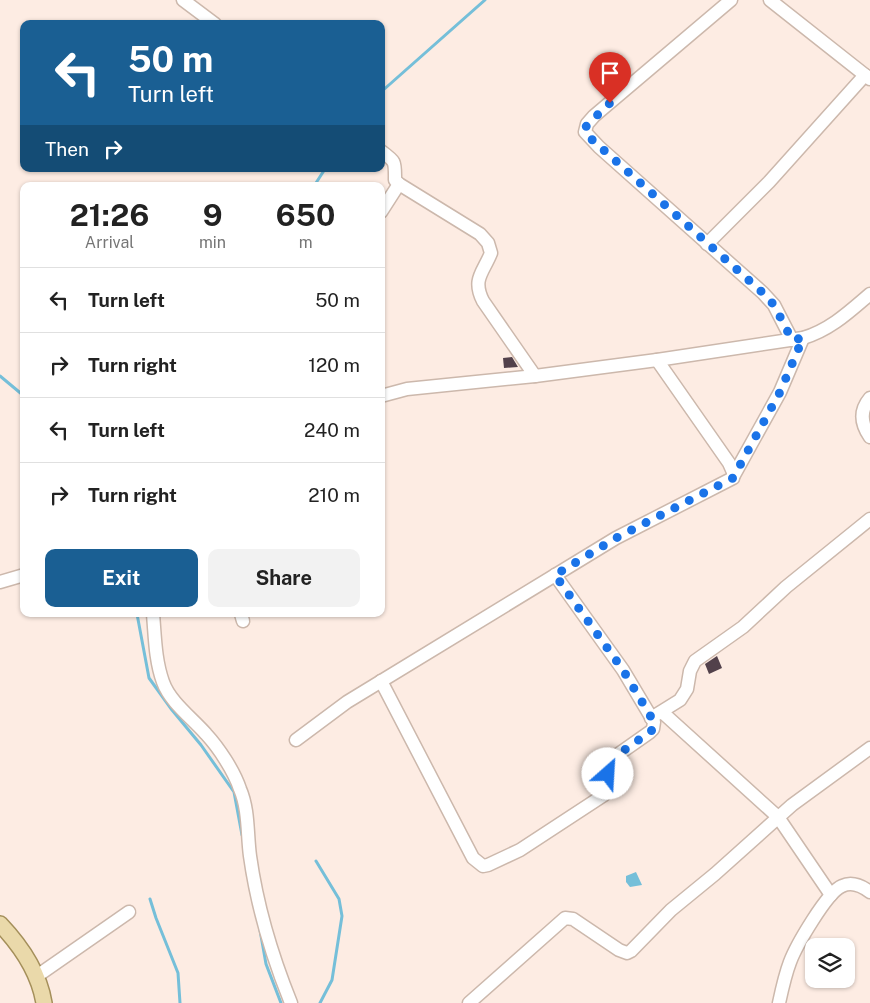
<!DOCTYPE html>
<style>
:root{--surface:#fff;--page:#f2f2f2;--text:#222;--muted:#767676;--line:#e0e0e0;--accent:#1a5f93}
body{margin:0;font-family:"Public Sans",sans-serif;background:var(--page);color:var(--text);height:100vh;display:flex;flex-direction:column;font-size:19px;white-space:nowrap}
*{box-sizing:border-box;margin:0}
p{font-size:16px;color:var(--muted)}
.icon{flex:none;width:28px;height:28px;fill:none;stroke:currentColor;stroke-width:2;stroke-linecap:round;stroke-linejoin:round}
.map{position:relative;flex:1;overflow:hidden}
.details{position:absolute;left:20px;top:182px;width:365px;height:435px;display:flex;flex-direction:column;background:var(--surface);border-radius:10px;box-shadow:0 1px 4px #0004}
.details>*{flex:none}
.guide{position:absolute;left:20px;top:20px;width:365px;height:152px;border-radius:10px;box-shadow:0 1px 4px #0004;background:#1a5f93;color:#fff;overflow:hidden}
.fabs{position:absolute;left:805px;top:938px;display:grid;gap:10px}
.fabs a{display:grid;place-items:center;width:50px;height:50px;border-radius:10px;background:var(--surface);box-shadow:0 1px 4px #0004;font-size:25px}
.pin{position:absolute;display:grid;place-items:center;width:42px;height:42px;color:#fff;margin:-51px -21px;border-radius:50% 50% 50% 0;rotate:-45deg;box-shadow:0 0 5px #0007}
.pin .icon{rotate:45deg}
.me{position:absolute;width:55px;margin:-28px;rotate:26deg;stroke-linejoin:round;filter:drop-shadow(0 0 4px #0008)}
.turn{display:flex;align-items:center;gap:18px;height:105px;padding:0 25px;font-size:22px}
.turn .icon{width:65px;height:65px;stroke-width:2.5}
.turn b{display:block;font-size:35px;line-height:42px}
.then{display:flex;align-items:center;height:48px;padding:0 25px;background:#0003;gap:10px;font-size:19px}
.eta{display:flex;justify-content:space-evenly;align-items:center;height:85px;text-align:center}
.eta b{font-size:30px;font-weight:700;line-height:35px}
.action{display:flex;gap:10px;margin-top:auto;padding:10px 25px}
.action a{flex:1;height:58px;border-radius:10px;background:var(--accent);color:#fff;font-size:20px;font-weight:700;line-height:58px;text-align:center}
.action a+a{background:var(--page);color:var(--text)}
ul{padding:0;list-style:none}
li{display:flex;align-items:center;gap:15px;height:65px;padding:0 25px;border-top:1px solid var(--line)}
li div{flex:1}
li b{display:block;font-size:19px}
li em{font-style:normal}
.map>svg:first-child{display:block}
.water{fill:#75bfd9}
.lines{fill:none;stroke-linecap:round;stroke-linejoin:round}
.stream{stroke:#75bfd9;stroke-width:3}
.building{fill:#52414b}
.minor-casing{stroke:#ccb8ac;stroke-width:15}
.major-casing{stroke:#a48f5a;stroke-width:18}
.minor{stroke:#fff;stroke-width:12}
.major{stroke:#ead9aa;stroke-width:15}
.route{stroke:#1a73e8;stroke-width:9;stroke-dasharray:0 16.2}
</style>
<div class="map">
<svg width="870" height="1003" viewBox="0 0 870 1003">
<rect width="100%" height="100%" fill="#fdece3"/>
<path class="water" d="M636,872L642,885L630,887L626,882V876Z"/>
<g class="lines">
<g class="stream">
<path d="M381,92L485,0"/>
<path d="M314,186L325,169"/>
<path d="M0,376L24,396"/>
<path d="M870,417V421"/>
<path d="M137,614L149,678L172,710L201,745L234,792L242,835"/>
<path d="M316,861L339,899L342,916L332,980L320,1003"/>
<path d="M150,899L156,918L178,973L180,1003"/>
<path d="M260,930L266,964L281,1003"/>
</g>
</g>
<g class="building">
<path d="M512,357L518,367L504,368L503,358Z"/>
<path d="M717,656L722,668L709,674L705,664Z"/>
</g>
<g class="lines">
<g class="minor-casing">
<g id="minor">
<path d="M183,0L215,24"/>
<path d="M731,0L594,116L587,124L585,132L599,147L763,293L774,305L792,340"/>
<path d="M770,0L870,79"/>
<path d="M381,151C396,162 395,161 395,180L399,184L480,234L488,243L491,253C483,273 472,279 483,301L535,376"/>
<path d="M381,212L399,184"/>
<path d="M707,244L769,182L865,75"/>
<path d="M381,396L407,389L535,376L657,360L803,338C830,330 849,312 870,294"/>
<path d="M870,398C859,411 861,424 870,437"/>
<path d="M734,475L780,392L803,338"/>
<path d="M0,582L24,575"/>
<path d="M153,614C155,636 155,660 163,682C170,702 192,718 206,734C219,748 234,771 240,789C249,810 247,834 250,856C257,906 272,956 291,1003"/>
<path d="M241,614L243,621"/>
<path d="M381,681L473,858L483,866L488,865L520,850L604,795C616,783 602,771 613,758L650,732L653,729L654,722L623,670L555,575"/>
<path d="M662,712L778,817L831,895"/>
<path d="M651,718L680,700L687,689L690,671L695,661L743,627L786,587L870,519"/>
<path d="M296,740L347,702L616,538L733,478V472L729,463L657,360"/>
<path d="M37,976L129,912"/>
<path d="M469,1003L565,918L573,919L619,950L627,953L631,951L671,910L715,874L792,805L870,748"/>
<path d="M779,1003C782,989 785,975 790,962C796,946 827,892 842,886C852,881 862,886 870,892"/>
</g>
</g>
<g class="major-casing">
<path id="major" d="M0,924C21,946 39,973 44,1003"/>
</g>
<use href="#minor" class="minor"/>
<use href="#major" class="major"/>
</g>
<g class="lines">
<path class="route" d="M608,774V766L613,758L650,732L653,729L654,722L623,670L555,575L616,538L733,478L780,392L803,338L792,340L774,305L763,293L588,136L585,128L588,124L610,103"/>
</g>
</svg>
<div class="fabs">
<a><svg class="icon" aria-label="layers" viewBox="0 0 24 24"><path d="M12 4l9 5-9 5-9-5zM3 14l9 5 9-5"/></svg></a>
</div>
<div class="pin" style="left:610px;top:103px;background:#d93025"><svg class="icon" aria-label="arrive" viewBox="0 0 24 24"><path d="M6 21V4h12l-3 4 3 4H6"/></svg></div>
<svg class="me" style="left:608px;top:774px" viewBox="-20 -20 40 40"><circle r="19" fill="#fff"/><path d="M0-13L10 11 0 6-10 11z" fill="#1a73e8"/></svg>
<div class="guide">
<div class="turn"><svg class="icon" aria-label="left" viewBox="0 0 24 24"><path d="M17 20v-9H6M10 6l-5 5 5 5"/></svg><div><b>50 m</b>Turn left</div></div>
<div class="then">Then<svg class="icon" aria-label="right" viewBox="0 0 24 24"><path d="M7 20v-9h11M14 6l5 5-5 5"/></svg></div>
</div>
<section class="details">
<div class="eta">
<div><b>21:26</b><p>Arrival</p></div>
<div><b>9</b><p>min</p></div>
<div><b>650</b><p>m</p></div>
</div>
<ul>
<li><svg class="icon" aria-label="left" viewBox="0 0 24 24"><path d="M17 20v-9H6M10 6l-5 5 5 5"/></svg><div><b>Turn left</b></div><em>50 m</em></li>
<li><svg class="icon" aria-label="right" viewBox="0 0 24 24"><path d="M7 20v-9h11M14 6l5 5-5 5"/></svg><div><b>Turn right</b></div><em>120 m</em></li>
<li><svg class="icon" aria-label="left" viewBox="0 0 24 24"><path d="M17 20v-9H6M10 6l-5 5 5 5"/></svg><div><b>Turn left</b></div><em>240 m</em></li>
<li><svg class="icon" aria-label="right" viewBox="0 0 24 24"><path d="M7 20v-9h11M14 6l5 5-5 5"/></svg><div><b>Turn right</b></div><em>210 m</em></li>
</ul>
<div class="action"><a>Exit</a><a>Share</a></div>
</section>
</div>
